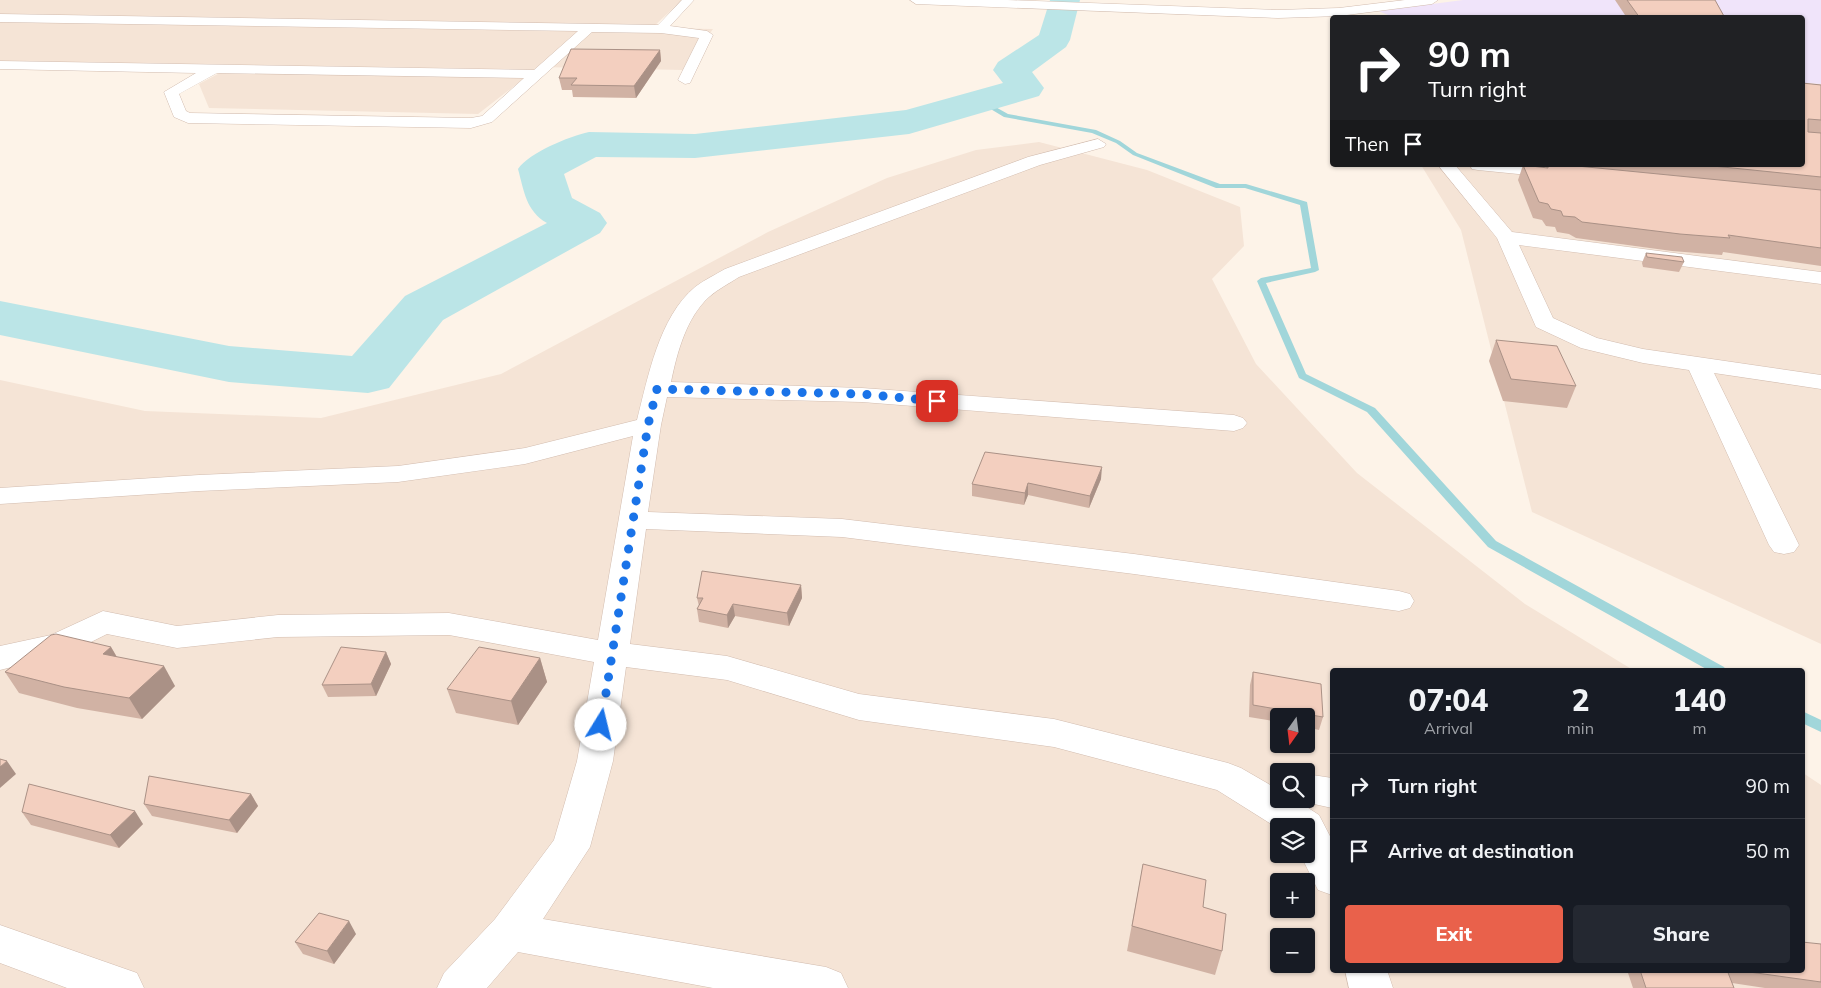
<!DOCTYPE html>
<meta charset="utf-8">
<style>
:root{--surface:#171b24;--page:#242831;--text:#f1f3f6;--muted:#9ea1a6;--line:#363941;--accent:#e9614b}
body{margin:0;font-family:Mulish,sans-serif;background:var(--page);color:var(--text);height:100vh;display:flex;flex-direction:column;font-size:19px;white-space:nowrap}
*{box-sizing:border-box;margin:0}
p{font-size:16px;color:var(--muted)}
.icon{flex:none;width:28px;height:28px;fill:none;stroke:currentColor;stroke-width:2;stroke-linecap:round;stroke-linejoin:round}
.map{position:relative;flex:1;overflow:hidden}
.drawer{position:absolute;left:1330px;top:668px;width:475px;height:305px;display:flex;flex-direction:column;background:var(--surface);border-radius:5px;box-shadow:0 1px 4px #0004}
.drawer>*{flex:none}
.guide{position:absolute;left:1330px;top:15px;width:475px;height:152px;border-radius:5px;box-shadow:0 1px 4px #0004;background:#202124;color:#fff;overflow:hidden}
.needle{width:32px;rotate:194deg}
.tools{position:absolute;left:1270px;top:708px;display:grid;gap:10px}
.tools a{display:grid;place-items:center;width:45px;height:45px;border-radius:5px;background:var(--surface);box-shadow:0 1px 4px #0004;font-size:25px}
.pin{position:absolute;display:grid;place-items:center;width:42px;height:42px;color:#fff;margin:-21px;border-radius:10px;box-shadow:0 2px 8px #0006}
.me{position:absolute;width:55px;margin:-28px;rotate:9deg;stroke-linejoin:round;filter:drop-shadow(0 0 4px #0008)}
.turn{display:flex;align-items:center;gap:18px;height:105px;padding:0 15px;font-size:22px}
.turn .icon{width:65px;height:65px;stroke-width:2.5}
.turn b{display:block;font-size:35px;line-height:42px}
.then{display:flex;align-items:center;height:48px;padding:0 15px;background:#0003;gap:10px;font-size:19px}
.eta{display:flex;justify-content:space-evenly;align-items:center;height:85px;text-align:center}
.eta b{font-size:30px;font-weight:800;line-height:35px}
.action{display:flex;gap:10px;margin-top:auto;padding:10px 15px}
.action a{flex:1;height:58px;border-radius:5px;background:var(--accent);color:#fff;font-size:20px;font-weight:800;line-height:58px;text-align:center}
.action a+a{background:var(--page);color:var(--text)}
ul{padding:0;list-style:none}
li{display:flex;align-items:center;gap:15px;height:65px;padding:0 15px;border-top:1px solid var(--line)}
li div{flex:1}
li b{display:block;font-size:19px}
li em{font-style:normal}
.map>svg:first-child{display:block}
.residential{fill:#f5e4d6;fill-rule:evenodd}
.education{fill:#f0e4fa}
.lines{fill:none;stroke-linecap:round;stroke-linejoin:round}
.stream{fill:#a1d6da;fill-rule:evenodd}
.river{fill:#bbe5e7;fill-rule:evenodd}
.minor-casing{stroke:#d2bcaf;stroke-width:1}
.minor{fill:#fff;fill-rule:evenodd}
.wall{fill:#d1b2a4}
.shaded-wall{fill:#aa9186}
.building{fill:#f3cfbf;stroke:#aa9186}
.route{stroke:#1a73e8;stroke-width:9;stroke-dasharray:0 16.2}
</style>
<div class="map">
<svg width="1821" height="988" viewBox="0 0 1821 988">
<rect width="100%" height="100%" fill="#fdf3e8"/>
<g class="residential">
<path d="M0,0H682L652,28L713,29L683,70L539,67L478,114L209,108L199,84L231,67L0,64Z"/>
<path d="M1803,82L1821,84V644L1532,512L1461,230L1421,165H1802Z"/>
<path d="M1039,142L1147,170L1240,207L1244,246L1212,279L1256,364L1357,473L1525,604L1633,670H1332V970H1802L1803,773L1821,785V988H0V380L145,411L321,418L501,374L768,232L887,178L976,150ZM1279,716H1306V744H1279ZM1279,771H1306V799H1279ZM1279,826H1306V854H1279ZM1279,881H1306V909H1279ZM1279,936H1306V964H1279Z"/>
</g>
<path class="education" d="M1463,0H1821V84L1803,83L1802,18H1396L1378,11Z"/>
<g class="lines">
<g class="stream">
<path d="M979,100H983L1008,114L1096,130L1120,141L1137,153L1220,184H1246L1307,202L1319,270L1315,272L1266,283L1306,374L1375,408L1496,541L1724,667L1726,670H1708L1488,547L1367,412L1299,378L1257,281L1261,278L1311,268L1300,205L1245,188H1216L1133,155L1116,143L1092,133L1004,117L979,102Z"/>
<path d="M1802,711L1821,720V732L1802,723Z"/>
</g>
<path class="river" d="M1050,0H1080L1070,40L1066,47L1032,72L1044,88L1039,96L909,134L695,158L596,157L564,174L572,198L600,213L607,223L600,233L443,320L389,388L368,393L229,382L0,335V301L229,346L352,356L405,296L547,223C526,211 524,191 518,169C530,152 568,137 589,132L695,134L906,110L1003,83L993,70L998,62L1039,35Z"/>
<g class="minor-casing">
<g id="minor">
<path d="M682,0H694L670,26L707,31L713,35L690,83L685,84L678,80L699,38L661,33L592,32L492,122L471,128L188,123L174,117L164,92L196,73L0,69V61L534,70L578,31L0,22V14L658,25ZM217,73L524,78L482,116L471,118L190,113L186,111L179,94Z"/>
<path d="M910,0H1007L1278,10L1339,8L1405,0H1438L1432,4L1339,16L1278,18L916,4Z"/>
<path d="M1098,139L1106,144L1104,147L1040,165L739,277C730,283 718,289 709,297C686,318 677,353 671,382L862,388L1234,415L1243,418L1247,423L1243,428L1234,431L862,402L667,397L661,425L648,512L842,519L1134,554L1399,591L1410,594L1414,601L1410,608L1399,611L1134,574L842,537L646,529L630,644L727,656L859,694L1054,719L1228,763L1241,768L1279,790V799H1306V774L1332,778V808L1296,800L1319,815L1332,840V895L1318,890L1300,854H1306V826H1279V829L1217,790L1054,747L859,720L727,680L626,667L613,761L590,847L543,919L826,967L841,973L848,988H713L518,952L487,988H437L444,973L495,919L554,840L577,761L594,662L449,635L278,637L177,648L107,634L71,652L0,670V646L51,635L103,611L177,626L278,615L449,613L598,640L633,436L525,464L398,482L199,491L0,504V488L199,475L398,466L525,448L637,420C648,377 659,317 695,287C704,280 715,275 725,269L1028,157Z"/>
<path d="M1438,165H1455L1512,232L1821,272V284L1519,245L1553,318L1597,338L1643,349L1821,375V389L1714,373L1799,545L1794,552L1784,554L1774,552L1769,545L1689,370L1643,363L1581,348L1536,327L1497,238Z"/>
<path d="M1470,165C1500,165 1534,162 1564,169L1567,173L1564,177L1558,178L1478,170L1472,169Z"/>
<path d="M0,925L137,973L144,988H67L0,963Z"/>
<path d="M1345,970H1387L1393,988H1349Z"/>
</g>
</g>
<use href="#minor" class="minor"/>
</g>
<g class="wall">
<path d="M1615,0H1715L1725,18H1627Z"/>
<path d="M660,50L661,61L636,98L573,97L572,90H562L559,78Z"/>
<path d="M1802,83L1821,85V266L1723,252L1722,255L1672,251L1576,238L1569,234L1557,232L1555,227L1546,226L1542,220L1533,218L1518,180L1523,165L1546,168V165H1802Z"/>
<path d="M1646,253L1684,262L1679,272L1643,267L1642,263Z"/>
<path d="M1496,340L1576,386L1567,408L1503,401L1489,361Z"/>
<path d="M1101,479L1089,508L1028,495L1024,505L972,496V484Z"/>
<path d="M801,585L802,598L789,626L735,616L728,628L699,622L697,609L699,606L697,598Z"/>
<path d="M111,647L117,657L175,686L142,719L77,708L19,693L5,672Z"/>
<path d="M386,652L391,664L376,696L328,697L322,685Z"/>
<path d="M540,658L547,682L518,725L456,713L447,689Z"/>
<path d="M1253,672L1323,717L1319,730L1306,727V716H1279V722L1249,717L1250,685Z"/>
<path d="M251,794L258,806L237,833L152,816L144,804Z"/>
<path d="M22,812L143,824L119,848L31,825Z"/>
<path d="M1143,864L1222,951L1215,975L1127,951Z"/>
<path d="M356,934L334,964L303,954L295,942Z"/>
<path d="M1821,944V988H1765L1732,983L1734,988H1633L1627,970H1802Z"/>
</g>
<g class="shaded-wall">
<path d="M660,50L661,61L636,98L634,86Z"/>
<path d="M1102,467L1101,479L1089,508L1090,496Z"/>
<path d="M1028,483V495L1024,505L1025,493Z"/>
<path d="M801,585L802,598L789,626L787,613Z"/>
<path d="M733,604L735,616L728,628L727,615Z"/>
<path d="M111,647L123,668L103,654Z"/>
<path d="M386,652L391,664L376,696L371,684Z"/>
<path d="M540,658L547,682L518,725L511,701Z"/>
<path d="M164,666L175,686L142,719L129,698Z"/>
<path d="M7,761L16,774L0,788V767Z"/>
<path d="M251,794L258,806L237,833L229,820Z"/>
<path d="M135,811L143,824L119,848L110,835Z"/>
<path d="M349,921L356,934L334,964L327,951Z"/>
</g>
<g class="building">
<path d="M1627,0H1715L1725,18H1640Z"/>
<path d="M571,49L660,50L634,86L571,85L577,78H559Z"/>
<path d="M1802,83L1821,85V120L1808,119V132L1821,133V177L1703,165H1802Z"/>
<path d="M1523,165L1548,168V165H1567L1821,190V248L1728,235L1730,238L1680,234L1582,222L1575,217L1563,216L1561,211L1551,209L1548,204L1539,202Z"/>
<path d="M1646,253L1682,257L1684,262L1647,257Z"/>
<path d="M1496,340L1557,346L1576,386L1511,379Z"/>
<path d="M985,452L1102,467L1090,496L1028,483L1025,493L972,484Z"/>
<path d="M702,571L801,585L787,613L733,604L727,615L697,609L703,598H697Z"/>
<path d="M56,634L111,647L103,654L164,666L129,698L64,687L5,672L51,635Z"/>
<path d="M341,647L386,652L371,684L322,685Z"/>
<path d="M479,647L540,658L511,701L447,689Z"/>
<path d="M1253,672L1321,684L1323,717L1253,705Z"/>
<path d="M0,759L7,761L0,767Z"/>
<path d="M149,776L251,794L229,820L144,804Z"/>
<path d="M29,784L135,811L110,835L22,812Z"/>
<path d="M1143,864L1206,880L1203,907L1226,914L1222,951L1132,926Z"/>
<path d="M319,913L349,921L327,951L295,942Z"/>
<path d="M1802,942L1821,944V982L1735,970H1802Z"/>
<path d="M1640,970H1727L1734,988H1646Z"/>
</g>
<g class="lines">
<path class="route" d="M601,725L648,425L657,389L862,394L937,401"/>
</g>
</svg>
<div class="tools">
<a><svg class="needle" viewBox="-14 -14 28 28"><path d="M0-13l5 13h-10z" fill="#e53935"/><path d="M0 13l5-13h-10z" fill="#9ea1a6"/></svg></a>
<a><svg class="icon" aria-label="search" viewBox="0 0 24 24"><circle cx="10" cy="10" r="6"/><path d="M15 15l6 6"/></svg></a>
<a><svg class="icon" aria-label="layers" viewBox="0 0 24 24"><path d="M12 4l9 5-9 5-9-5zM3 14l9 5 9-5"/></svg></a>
<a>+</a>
<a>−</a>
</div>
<div class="pin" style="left:937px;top:401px;background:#d93025"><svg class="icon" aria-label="arrive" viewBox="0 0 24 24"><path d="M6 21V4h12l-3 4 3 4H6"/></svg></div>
<svg class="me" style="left:601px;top:725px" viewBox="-20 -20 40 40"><circle r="19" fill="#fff"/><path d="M0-13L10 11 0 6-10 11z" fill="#1a73e8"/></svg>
<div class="guide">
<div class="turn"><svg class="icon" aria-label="right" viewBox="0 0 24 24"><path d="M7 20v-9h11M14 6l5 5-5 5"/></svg><div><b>90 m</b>Turn right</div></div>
<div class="then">Then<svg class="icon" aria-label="arrive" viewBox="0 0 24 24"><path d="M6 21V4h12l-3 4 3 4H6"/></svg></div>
</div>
<section class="drawer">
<div class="eta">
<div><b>07:04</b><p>Arrival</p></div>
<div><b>2</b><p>min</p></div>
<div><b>140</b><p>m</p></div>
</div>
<ul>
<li><svg class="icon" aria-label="right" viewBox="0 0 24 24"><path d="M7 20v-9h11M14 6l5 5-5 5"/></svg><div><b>Turn right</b></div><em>90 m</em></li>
<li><svg class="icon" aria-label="arrive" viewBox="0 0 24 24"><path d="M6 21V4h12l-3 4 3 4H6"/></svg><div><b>Arrive at destination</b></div><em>50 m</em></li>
</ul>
<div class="action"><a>Exit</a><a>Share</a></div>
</section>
</div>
